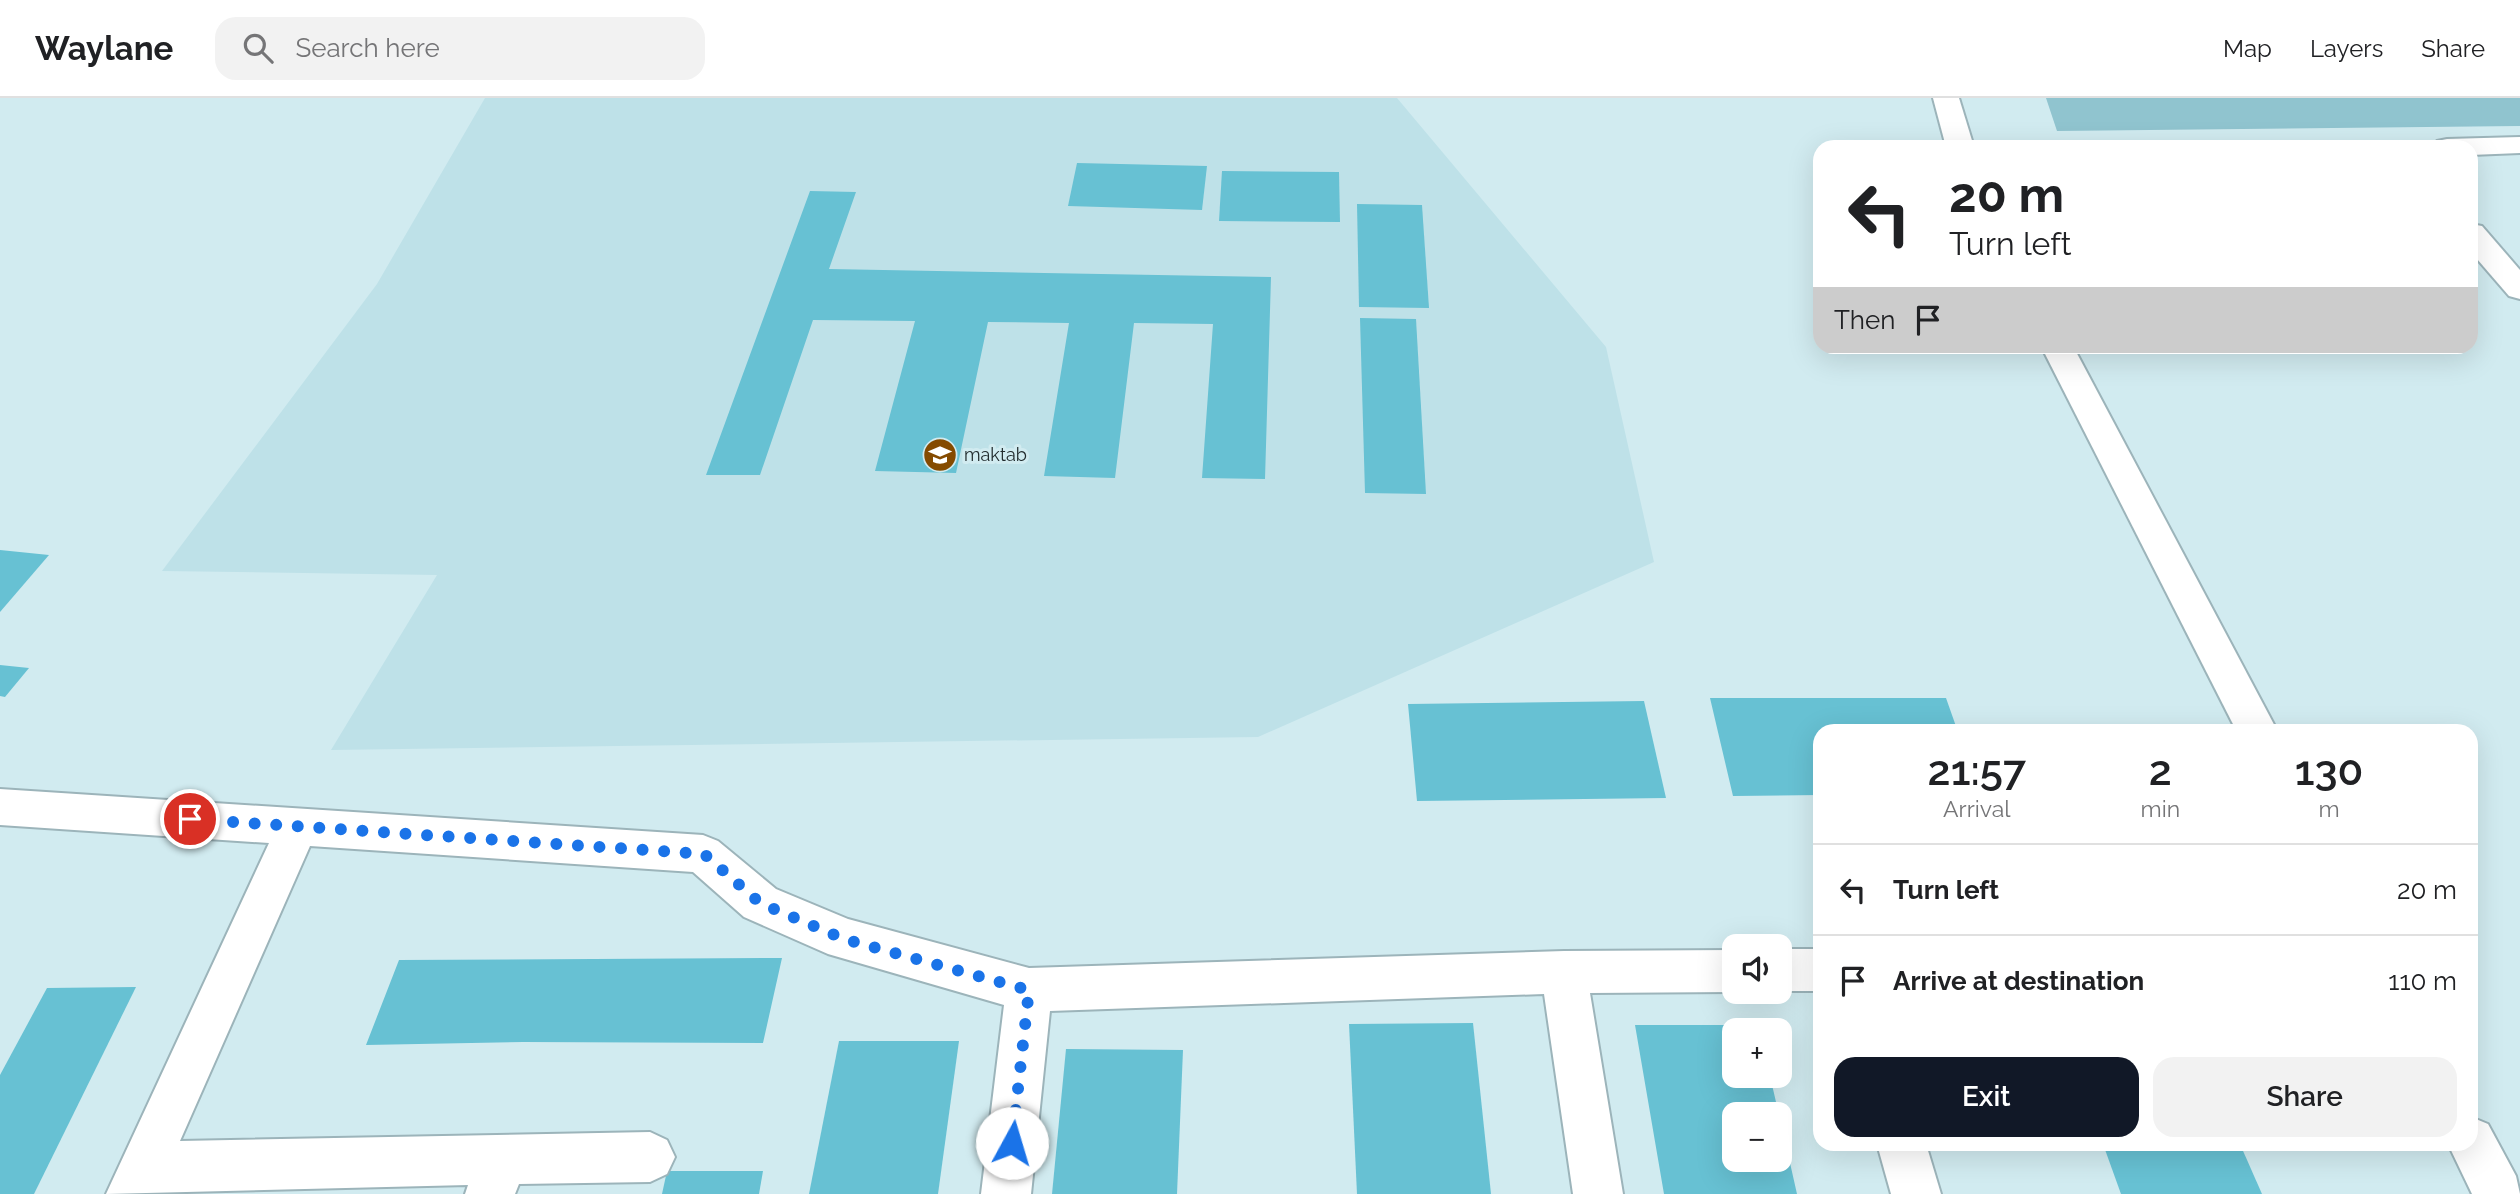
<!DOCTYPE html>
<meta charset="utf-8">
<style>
:root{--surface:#fff;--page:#f2f2f2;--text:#202124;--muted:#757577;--line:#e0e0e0;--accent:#111827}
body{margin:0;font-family:Raleway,sans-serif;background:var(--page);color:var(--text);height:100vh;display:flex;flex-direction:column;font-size:26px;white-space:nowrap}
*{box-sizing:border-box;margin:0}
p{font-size:23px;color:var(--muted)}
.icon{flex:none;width:38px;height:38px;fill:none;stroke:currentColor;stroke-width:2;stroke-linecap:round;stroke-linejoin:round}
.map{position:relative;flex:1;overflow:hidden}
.sheet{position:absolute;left:1813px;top:626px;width:665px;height:427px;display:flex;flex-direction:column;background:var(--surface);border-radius:21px;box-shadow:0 7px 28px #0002}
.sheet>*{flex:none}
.top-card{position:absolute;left:1813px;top:42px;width:665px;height:214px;border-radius:21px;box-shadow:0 7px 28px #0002;background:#fff;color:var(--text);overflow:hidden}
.tools{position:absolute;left:1722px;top:836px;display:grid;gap:14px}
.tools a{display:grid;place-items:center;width:70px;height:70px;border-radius:14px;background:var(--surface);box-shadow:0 7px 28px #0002;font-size:35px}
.pin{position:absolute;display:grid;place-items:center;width:60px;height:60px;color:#fff;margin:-30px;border:4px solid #fff;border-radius:50%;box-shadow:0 2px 7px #0007}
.me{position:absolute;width:77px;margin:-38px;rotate:6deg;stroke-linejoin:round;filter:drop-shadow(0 0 5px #0008)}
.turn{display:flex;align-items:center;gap:24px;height:147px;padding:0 21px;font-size:32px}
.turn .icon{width:91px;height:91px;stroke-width:2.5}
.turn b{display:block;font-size:49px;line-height:60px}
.then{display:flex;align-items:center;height:66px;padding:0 21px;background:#0003;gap:14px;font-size:26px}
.eta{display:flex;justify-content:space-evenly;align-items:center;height:119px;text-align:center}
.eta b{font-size:42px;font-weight:600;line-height:49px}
.primary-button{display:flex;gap:14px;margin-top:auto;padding:14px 21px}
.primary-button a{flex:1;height:80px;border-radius:21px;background:var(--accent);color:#fff;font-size:28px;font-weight:600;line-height:80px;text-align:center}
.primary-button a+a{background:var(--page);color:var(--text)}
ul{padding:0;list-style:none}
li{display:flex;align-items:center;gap:21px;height:91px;padding:0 21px;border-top:2px solid var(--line)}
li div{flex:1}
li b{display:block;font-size:26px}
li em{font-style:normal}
header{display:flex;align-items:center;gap:42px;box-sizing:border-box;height:98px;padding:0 35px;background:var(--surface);border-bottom:2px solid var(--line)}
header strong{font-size:33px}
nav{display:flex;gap:38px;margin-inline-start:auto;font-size:24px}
.search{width:490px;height:63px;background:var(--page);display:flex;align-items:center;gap:18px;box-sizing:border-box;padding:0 24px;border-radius:21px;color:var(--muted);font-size:26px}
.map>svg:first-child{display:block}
.built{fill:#bee1e8}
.green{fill:#90c4cf}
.building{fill:#67c1d3}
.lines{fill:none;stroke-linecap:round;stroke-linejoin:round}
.minor-casing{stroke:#9cb4ba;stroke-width:4}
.minor{fill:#fff;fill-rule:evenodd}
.route{stroke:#1a73e8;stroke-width:12;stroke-dasharray:0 21.6}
.labels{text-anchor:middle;stroke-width:6;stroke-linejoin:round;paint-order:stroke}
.poi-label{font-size:18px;fill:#212b2d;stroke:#d1ebf0;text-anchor:start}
</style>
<header>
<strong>Waylane</strong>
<div class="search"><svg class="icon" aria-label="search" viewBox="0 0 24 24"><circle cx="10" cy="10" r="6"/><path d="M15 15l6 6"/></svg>Search here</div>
<nav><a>Map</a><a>Layers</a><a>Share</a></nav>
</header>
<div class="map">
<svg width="2520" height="1096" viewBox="0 0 2520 1096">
<rect width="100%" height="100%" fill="#d1ebf0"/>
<path class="built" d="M485,0H1397L1606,249L1654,464L1258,639L331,652L437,477L162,473L377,186Z"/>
<path class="green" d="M2046,0H2520V28L2057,33Z"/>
<g class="building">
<path d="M1077,65L1207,68L1202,112L1068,108Z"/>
<path d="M1222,73L1339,74L1340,124L1219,123Z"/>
<path d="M810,93L856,94L829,171L1271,179L1265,381L1202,380L1213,226L1134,225L1115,380L1044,378L1069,225L988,224L956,375L875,373L915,223L813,222L760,377H706Z"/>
<path d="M1357,106L1422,107L1429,210L1359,209Z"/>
<path d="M1360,220L1416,221L1426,396L1365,395Z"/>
<path d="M0,452L49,457L0,514Z"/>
<path d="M0,567L29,570L5,599L0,598Z"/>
<path d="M1710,600H1946L1958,634H1820V697L1733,698Z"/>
<path d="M1644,603L1666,700L1417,703L1408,606Z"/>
<path d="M782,860L763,945L523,944L366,947L399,862Z"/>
<path d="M136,889L34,1096H0V977L47,890Z"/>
<path d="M1473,925L1491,1096H1357L1349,926Z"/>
<path d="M1635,927H1759L1760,933H1734V978H1770L1779,1017H1734V1062H1780L1781,1025L1797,1096H1664Z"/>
<path d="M839,943H959L938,1096H809Z"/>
<path d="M1066,951L1183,952L1177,1096H1052Z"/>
<path d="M2103,1046H2240L2262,1096H2121Z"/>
<path d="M667,1073H763L759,1096H662Z"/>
</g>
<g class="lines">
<g class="minor-casing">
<g id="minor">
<path d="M1933,0H1959L1974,49H1946Z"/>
<path d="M2520,39V55L2471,57V49H2433L2437,43L2447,41Z"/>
<path d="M2471,126L2482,128L2520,172V201L2509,198L2471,154Z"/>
<path d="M2041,248H2073L2278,634H2237Z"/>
<path d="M0,691L703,737L718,743L776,791L848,821L1029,870L1564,853L1734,852V894L1590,895L1623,1096H1573L1544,896L1050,913L1031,1096H981L1004,907L828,856L744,819L693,774L310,748L180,1043L650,1034L667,1042L675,1059L667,1076L650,1084L519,1086L515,1096H465L468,1087L106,1096L269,745L0,727Z"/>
<rect x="1780" y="851" width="40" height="42"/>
<path d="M2471,1019L2488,1026L2516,1078L2520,1096H2472L2448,1046H2471Z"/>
<path d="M1877,1046H1926L1941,1096H1891Z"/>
</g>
</g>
<use href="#minor" class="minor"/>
</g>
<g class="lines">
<path class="route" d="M190,721L704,756L760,805L844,841L1029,892L1012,1045"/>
</g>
<defs>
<g id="school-disc" transform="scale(1.75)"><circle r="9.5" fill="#854b00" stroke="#d1ebf0"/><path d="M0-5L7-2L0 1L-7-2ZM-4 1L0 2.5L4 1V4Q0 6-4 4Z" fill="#fff"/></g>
</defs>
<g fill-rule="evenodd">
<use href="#school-disc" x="940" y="357"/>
</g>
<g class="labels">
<g class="poi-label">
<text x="964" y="363">maktab</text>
</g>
</g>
</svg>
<div class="tools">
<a><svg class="icon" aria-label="sound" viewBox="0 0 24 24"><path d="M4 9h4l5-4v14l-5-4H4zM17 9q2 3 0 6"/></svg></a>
<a>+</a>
<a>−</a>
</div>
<div class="pin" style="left:190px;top:721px;background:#d93025"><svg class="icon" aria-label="arrive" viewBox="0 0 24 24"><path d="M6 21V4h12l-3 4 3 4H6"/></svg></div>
<svg class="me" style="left:1012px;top:1045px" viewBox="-20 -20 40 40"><circle r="19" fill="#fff"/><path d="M0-13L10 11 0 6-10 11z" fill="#1a73e8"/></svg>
<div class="top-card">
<div class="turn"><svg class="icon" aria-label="left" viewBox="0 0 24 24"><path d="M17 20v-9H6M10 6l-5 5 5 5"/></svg><div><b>20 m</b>Turn left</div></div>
<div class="then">Then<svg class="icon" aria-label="arrive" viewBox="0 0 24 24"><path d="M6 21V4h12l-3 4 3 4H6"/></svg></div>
</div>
<section class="sheet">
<div class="eta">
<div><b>21:57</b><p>Arrival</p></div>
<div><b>2</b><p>min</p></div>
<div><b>130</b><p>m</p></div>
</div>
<ul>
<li><svg class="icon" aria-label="left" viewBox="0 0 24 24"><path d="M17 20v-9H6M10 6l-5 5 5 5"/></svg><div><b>Turn left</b></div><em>20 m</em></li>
<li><svg class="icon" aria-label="arrive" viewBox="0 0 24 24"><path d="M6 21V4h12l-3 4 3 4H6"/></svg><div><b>Arrive at destination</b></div><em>110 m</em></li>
</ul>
<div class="primary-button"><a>Exit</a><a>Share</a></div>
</section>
</div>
